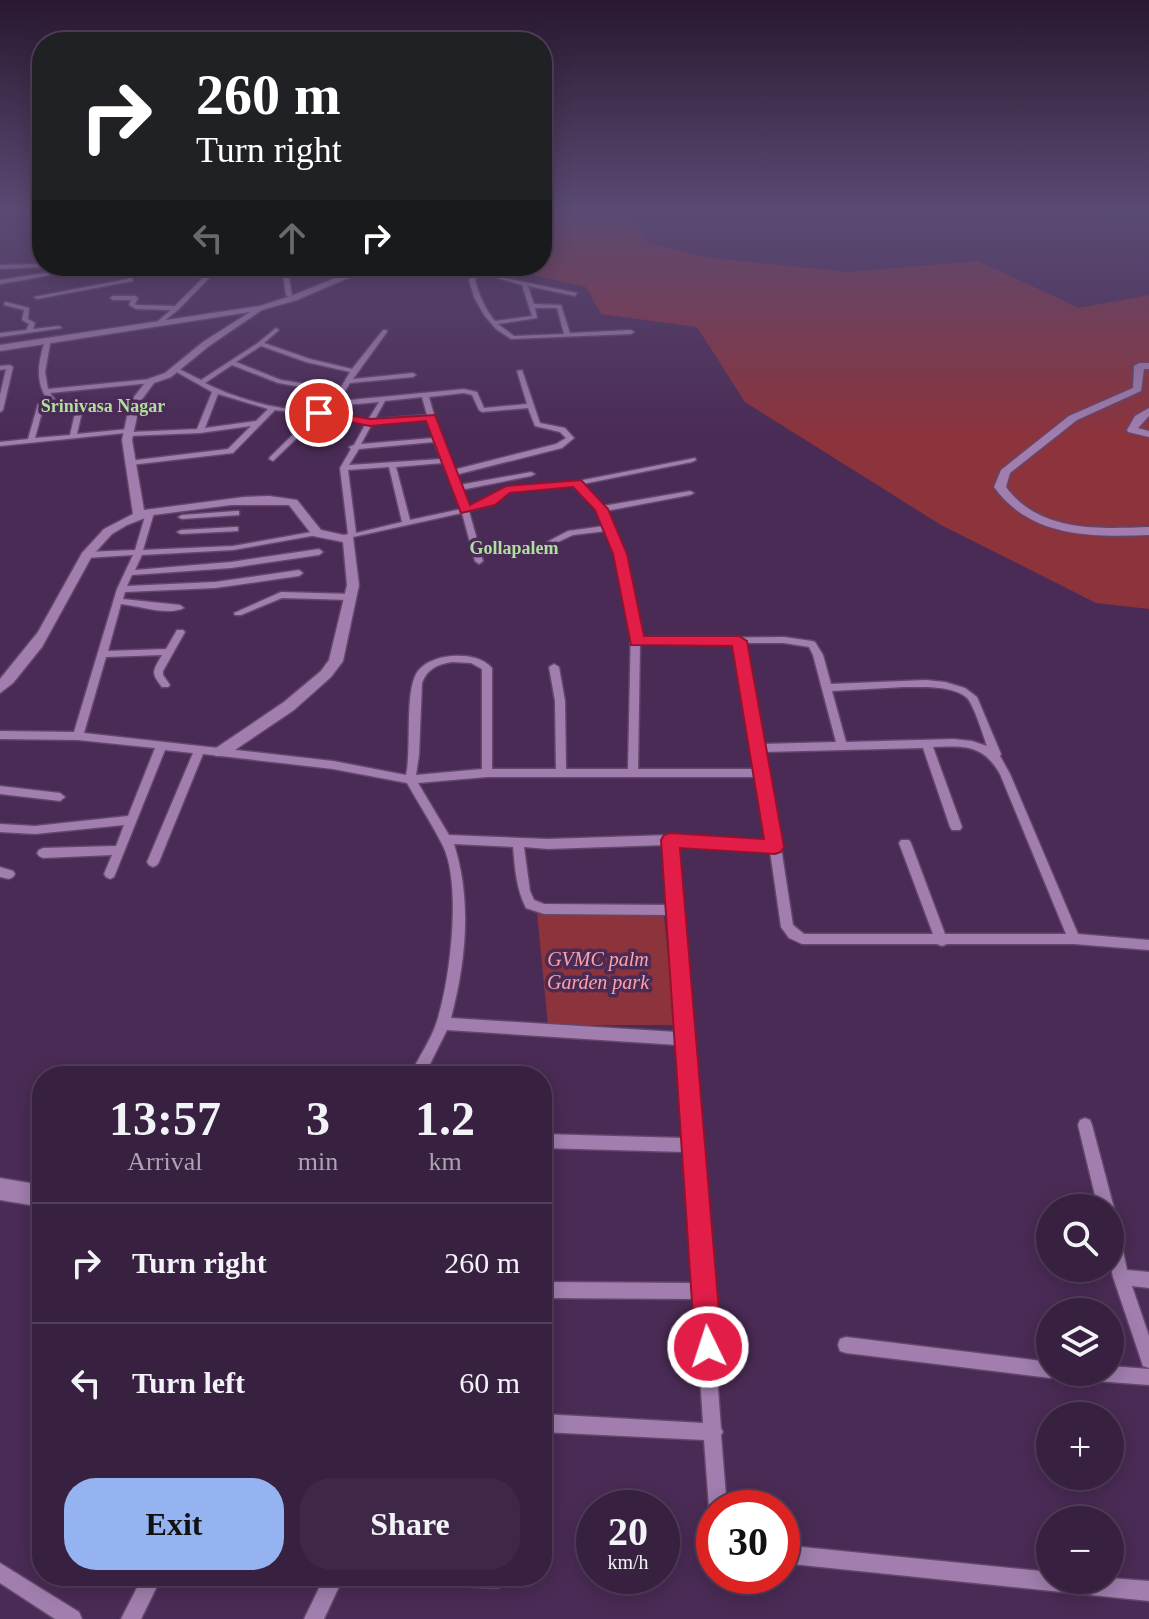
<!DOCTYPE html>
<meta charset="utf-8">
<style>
:root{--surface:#382040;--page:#3f2847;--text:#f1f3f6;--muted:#aba3b1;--line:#523e59;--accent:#95b2f1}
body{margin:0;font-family:"Times New Roman",serif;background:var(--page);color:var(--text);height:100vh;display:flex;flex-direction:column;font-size:30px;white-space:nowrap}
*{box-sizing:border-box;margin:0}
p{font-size:26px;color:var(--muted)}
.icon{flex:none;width:44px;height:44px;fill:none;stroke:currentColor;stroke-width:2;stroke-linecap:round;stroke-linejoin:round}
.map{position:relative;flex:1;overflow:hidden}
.details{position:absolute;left:32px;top:1066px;width:520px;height:520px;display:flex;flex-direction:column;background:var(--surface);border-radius:32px;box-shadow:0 4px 20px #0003,0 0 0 2px var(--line)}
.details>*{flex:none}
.top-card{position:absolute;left:32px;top:32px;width:520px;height:244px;border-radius:32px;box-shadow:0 4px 20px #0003,0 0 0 2px var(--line);background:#202124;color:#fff;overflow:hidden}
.controls{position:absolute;left:1036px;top:1194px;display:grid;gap:16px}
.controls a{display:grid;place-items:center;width:88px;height:88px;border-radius:50%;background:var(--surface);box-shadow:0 4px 20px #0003,0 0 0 2px var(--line);font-size:40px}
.speed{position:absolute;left:576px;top:1490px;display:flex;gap:16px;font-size:40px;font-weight:700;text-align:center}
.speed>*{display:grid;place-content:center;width:104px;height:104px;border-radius:50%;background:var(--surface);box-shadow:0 4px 20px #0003,0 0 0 2px var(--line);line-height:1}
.speed small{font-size:20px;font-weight:400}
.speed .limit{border:12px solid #d22;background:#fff;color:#111}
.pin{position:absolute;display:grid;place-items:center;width:68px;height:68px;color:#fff;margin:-34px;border:4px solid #fff;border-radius:50%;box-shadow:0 2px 8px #0007}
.me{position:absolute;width:88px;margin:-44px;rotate:356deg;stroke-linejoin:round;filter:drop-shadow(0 0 6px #0008)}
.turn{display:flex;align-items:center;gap:28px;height:168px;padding:0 32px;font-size:36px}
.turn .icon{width:104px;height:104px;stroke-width:2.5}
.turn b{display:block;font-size:56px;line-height:68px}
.lanes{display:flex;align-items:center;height:76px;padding:0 32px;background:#0003;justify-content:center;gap:40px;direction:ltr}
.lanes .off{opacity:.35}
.eta{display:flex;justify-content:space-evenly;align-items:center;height:136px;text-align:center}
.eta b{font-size:48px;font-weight:600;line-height:56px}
.cta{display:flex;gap:16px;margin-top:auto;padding:16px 32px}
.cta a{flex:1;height:92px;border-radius:32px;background:var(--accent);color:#111;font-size:32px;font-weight:600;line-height:92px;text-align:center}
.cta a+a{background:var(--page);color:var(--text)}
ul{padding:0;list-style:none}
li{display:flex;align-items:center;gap:24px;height:120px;padding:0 32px;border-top:2px solid var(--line)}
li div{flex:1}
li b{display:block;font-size:30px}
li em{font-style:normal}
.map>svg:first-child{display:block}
.green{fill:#8c333c}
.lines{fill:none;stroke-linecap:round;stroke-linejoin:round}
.street-casing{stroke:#63476b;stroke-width:3}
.secondary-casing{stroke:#63476b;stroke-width:3}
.street{fill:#a17eae;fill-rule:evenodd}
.secondary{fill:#a17eae;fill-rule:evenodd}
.wall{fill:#316d0b}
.shaded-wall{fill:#285909}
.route{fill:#e11d48;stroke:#92132f;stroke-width:2}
.labels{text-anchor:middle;stroke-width:7;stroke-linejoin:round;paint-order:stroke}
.far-neighbourhood-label{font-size:18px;font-weight:bold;fill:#afde9d;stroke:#4a2b55}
.park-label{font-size:20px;font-style:italic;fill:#ffa1a5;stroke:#4a2b55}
</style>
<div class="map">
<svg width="1149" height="1619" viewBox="0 0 1149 1619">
<rect width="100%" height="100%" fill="#4a2b55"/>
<g class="green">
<path d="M604,215L635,224L648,243L711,258L850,272L978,261L1079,308L1149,295V609L1096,603L941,525L745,402L697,327L601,314L586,287L493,266H542V218Z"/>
<path d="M537,913L664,916L675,1025H548Z"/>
</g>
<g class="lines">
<g class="street-casing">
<g id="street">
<path d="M42,264L44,267L0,269V265Z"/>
<path d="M90,266H103L0,284V280Z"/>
<path d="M121,266H127L133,281L37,299L34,297L128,279Z"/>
<path d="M172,266H178L183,273L210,277L179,309L163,322L158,321L171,310L136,309L129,305L131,300H113L110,298L113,296H135L138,298L135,304L137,305L175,306L203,278L179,275Z"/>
<path d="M228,266H234L233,271L288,272L292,295L289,297L286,295L283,275H232L226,271Z"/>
<path d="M459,266H468L504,278L577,293L575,296L528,286L534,304L561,305L570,333L631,330L634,332L631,334L511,339L496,329L484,315L474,297L469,280L475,272ZM480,273L522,285L532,316L495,321C485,309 479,295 475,280ZM535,308H557L564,334L514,336L498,324L537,318Z"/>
<path d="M6,302L29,308L28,319L35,323L33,329L59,326L62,328L0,337V333L26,330L29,324L22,320L24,310L4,305V303Z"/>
<path d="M276,328L279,330L278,331L264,343L310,359L352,369L383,330H387V332L353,379L413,373L416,375L413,377L350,383L339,401L464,389L477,392L484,408L527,404L517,371L522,370L540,423L565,428L574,438L562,448L455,475L459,485L531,472L535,474L531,476L461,490L468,507L487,500L506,488L573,482L695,458L696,460L692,462L583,484L603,506L690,491L694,493L690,495L606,511L624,554L641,625L640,638L784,637L812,641L815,642L823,655L831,684L926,680L945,682L965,688L977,697L1001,754L1000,756L1010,774L1078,934L1149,940V950L1074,944H947L942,946L937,944H802L789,938L781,927L770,851L676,845L681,906L683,910L681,913L691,1034L694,1039L691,1044L710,1285L713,1291L711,1296L721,1428L723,1432L721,1435L727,1508H714V1515L712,1514L709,1508L704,1440L542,1432V1414L703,1423L695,1299L542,1298V1282L694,1283L685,1152L542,1148V1134L684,1138L678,1045L447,1030L424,1076H410C418,1057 431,1041 437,1021C450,980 462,885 443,846C433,826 419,804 407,783L333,769L203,754L159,862L157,865L153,867L149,865L147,862L193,753L165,750L114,877L110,879L106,877L104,874L112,855L43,858L39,856L37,853L39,850L43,848L116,846L124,825L35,834L0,832V824L35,826L128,816L155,748L78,740L0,739V731L74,732L117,589L133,555L86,558L82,555L86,552L135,550L146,513L150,511L154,513L143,550L233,546L317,531L321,533L317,535L233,550L142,555L135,570L231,562L319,549L323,552L319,555L231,568L132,575L127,586L215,582L299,570L303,573L299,576L215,588L125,592L123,599L180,605L184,608C167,616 140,606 121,604L108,651L166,649L177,630H183L185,632L163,671V675L170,685L168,687H162C150,672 153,671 162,655L106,657L84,733L333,761L406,775C412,749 404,689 418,671C426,661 440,657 452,656C466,655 482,657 492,668V769H556L555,701L549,667L554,664L559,667L565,701L566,769H628L631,625L616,554L606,531L573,535L545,548L509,552L505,550L509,548L543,544L568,531L604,526C597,510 587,488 568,485L508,492L493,504L469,511L483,561L479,564L475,561L462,513L344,539V535L348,534L340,468L351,449L349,447L354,445L366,423L320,416L273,461L269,459L270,457L313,415L275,410L233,453L131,465L127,463L128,461L228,449L251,426L200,433L128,436L125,433L0,446V442L28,439L38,404L47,399C34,380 39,358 46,338L51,339L45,372L48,389L151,379L154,381L151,383L50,393L56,401L82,412L77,434L128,429L131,432L197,429L212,392L173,370V368H177L201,380L258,343ZM261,346L306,362L350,372L340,389L281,380L236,362ZM232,365L278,383L338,393L331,403C323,405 315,410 306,410C275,410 233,397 205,383ZM464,393L472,395L479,410L482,412L528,408L535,426L560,432L566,438L556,444L453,470L441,440L429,397ZM218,394L268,409L256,421L205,428ZM422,397L427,415L375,419L385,401ZM50,402L75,413L70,435L35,438L44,405ZM379,402L368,420L320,411L335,406ZM428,419L433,438L361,444L372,424ZM434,442L441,459L349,465L359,449ZM443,463L461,509L410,520L396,467ZM389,467L402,522L356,533L348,470ZM735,643L755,769H638L640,644ZM744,643H784L809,647L813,655L836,742L761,744ZM452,662L471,663L482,669V769L416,775L419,755L422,683C427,669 438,664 452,662ZM904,687C920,687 954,685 967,698C974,705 983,735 987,746L972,741L954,739L846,742L832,691ZM933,747C964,746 983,744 1000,774L1066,934H945L911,843L909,840H901L899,843L933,934H804L793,925L781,847L763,752L923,748L950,827L952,830H960L962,827ZM487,777H756L768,842L670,835L548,839L449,835L418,783ZM454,844L513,847C515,868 516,888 526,908L544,914L669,915L677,1032L451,1018C466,962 472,900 454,844ZM665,845L669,905L544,904L534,900L530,891L524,847L548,849Z"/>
<path d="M10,365L13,367L3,410L0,412V395L6,369L0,370V366Z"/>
<path d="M236,511H239V515L182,519L178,517L182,515Z"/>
<path d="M235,527H238V531L181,534L177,532L181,530Z"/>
<path d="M281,592L351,594L355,597L351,600L282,598L241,615H235L234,613Z"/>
<path d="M0,786L60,793L65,797L60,801L0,794Z"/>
<path d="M0,867L13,871L15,874L13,877L9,879L0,877Z"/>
<path d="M1085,1118L1090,1120L1092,1125L1114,1208L1110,1214V1208H1098L1078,1125L1080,1120Z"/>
<path d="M1110,1219L1115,1222L1118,1227L1127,1270L1149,1272V1288L1132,1286L1149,1336V1368L1143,1366L1141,1360L1113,1277L1110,1263Z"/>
<path d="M846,1337L1050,1362V1372H1058L1056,1376L1050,1378L846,1353L840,1351L838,1345L840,1339Z"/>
<path d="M1110,1366L1149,1369V1385L1083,1380L1077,1378L1075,1372H1110Z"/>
<path d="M782,1545L1050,1572V1580H1110V1578L1149,1581V1601L782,1563Z"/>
<path d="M0,1563L79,1612L82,1619H55L0,1583Z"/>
<path d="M143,1576H162L141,1619H121Z"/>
<path d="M325,1576H344L324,1619H304Z"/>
<path d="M431,1576H504L505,1579L503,1586L496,1588L440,1585L433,1583Z"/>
</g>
</g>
<g class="secondary-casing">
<g id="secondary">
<path d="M542,210H559L542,214Z"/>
<path d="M365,266H376L297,300L262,310L209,346L171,377L154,383L140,402L132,440L144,510L244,497L269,496L297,500L321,530L353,537L359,585L343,661L331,677L294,710L226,756H216L213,752L216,748L284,702L321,671L329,660L347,585L343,542L313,536L289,505H231L153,515L127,525L112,534L92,556L42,647L13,683L0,693V679L38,632L82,553L104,529L133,514L122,440L130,402L148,379L165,373L203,342L250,312L0,351V345L260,306L291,296Z"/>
<path d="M1139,363H1149V369H1144L1141,391L1077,420L1010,473L1006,487C1039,532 1098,529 1149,527V535C1091,537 1031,538 994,487L1001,470L1069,416L1133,388L1134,366Z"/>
<path d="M1149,408V416L1138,428L1149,431V437L1128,432L1127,430L1135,416Z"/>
<path d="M0,1178L42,1185V1207L0,1200Z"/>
</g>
</g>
<use href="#street" class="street"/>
<use href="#secondary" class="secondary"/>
</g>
<path class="wall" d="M1103,210H1149L1148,213L1120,218Z"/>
<path class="shaded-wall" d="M1123,210H1149L1148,213L1120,218Z"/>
<linearGradient id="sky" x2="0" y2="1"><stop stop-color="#29182f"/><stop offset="0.48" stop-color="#5a4a73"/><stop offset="1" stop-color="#5a4a73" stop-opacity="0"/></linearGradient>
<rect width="1149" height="437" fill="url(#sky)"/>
<path class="route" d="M319,410L370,419L435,415L470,505L506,486L581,480L608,509L627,554L644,636H739L747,641L784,847L781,852L775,854L680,848L722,1347L718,1357L708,1361L699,1357L695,1347L661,840L664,835L670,833L764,839L732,646L631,645L613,554L595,510L573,487L510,493L495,505L461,513L426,421L370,426L315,415V411Z"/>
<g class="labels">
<g class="far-neighbourhood-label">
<text x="103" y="412">Srinivasa Nagar</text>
<text x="514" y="554">Gollapalem</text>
</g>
<g class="park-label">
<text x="598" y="966">GVMC palm<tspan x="598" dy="23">Garden park</tspan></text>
</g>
</g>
</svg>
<div class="controls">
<a><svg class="icon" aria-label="search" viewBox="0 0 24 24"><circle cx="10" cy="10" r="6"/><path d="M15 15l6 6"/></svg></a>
<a><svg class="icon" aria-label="layers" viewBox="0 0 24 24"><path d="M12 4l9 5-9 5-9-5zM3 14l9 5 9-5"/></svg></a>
<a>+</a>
<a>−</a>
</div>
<div class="speed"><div>20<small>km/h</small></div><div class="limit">30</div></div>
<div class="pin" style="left:319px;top:413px;background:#d93025"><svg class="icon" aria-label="arrive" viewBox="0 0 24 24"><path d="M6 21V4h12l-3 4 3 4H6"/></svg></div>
<svg class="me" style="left:708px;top:1347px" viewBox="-20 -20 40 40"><circle r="17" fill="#e11d48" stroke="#fff" stroke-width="3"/><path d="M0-11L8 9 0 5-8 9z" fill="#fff"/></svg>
<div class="top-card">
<div class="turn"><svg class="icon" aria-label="right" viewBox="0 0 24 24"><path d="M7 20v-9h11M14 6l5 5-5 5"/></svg><div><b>260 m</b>Turn right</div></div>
<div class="lanes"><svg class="icon off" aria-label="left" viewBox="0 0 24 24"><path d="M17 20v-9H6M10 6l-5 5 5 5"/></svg><svg class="icon off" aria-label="ahead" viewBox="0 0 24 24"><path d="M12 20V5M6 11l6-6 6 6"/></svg><svg class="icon" aria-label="right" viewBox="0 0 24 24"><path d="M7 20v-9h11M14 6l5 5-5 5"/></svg></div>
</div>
<section class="details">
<div class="eta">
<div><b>13:57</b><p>Arrival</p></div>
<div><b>3</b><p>min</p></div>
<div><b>1.2</b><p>km</p></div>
</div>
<ul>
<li><svg class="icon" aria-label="right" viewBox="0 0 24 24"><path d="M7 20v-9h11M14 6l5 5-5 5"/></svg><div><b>Turn right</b></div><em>260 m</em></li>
<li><svg class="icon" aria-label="left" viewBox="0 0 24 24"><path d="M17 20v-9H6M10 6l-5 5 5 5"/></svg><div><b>Turn left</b></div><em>60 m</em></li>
</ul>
<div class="cta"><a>Exit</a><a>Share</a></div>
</section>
</div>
